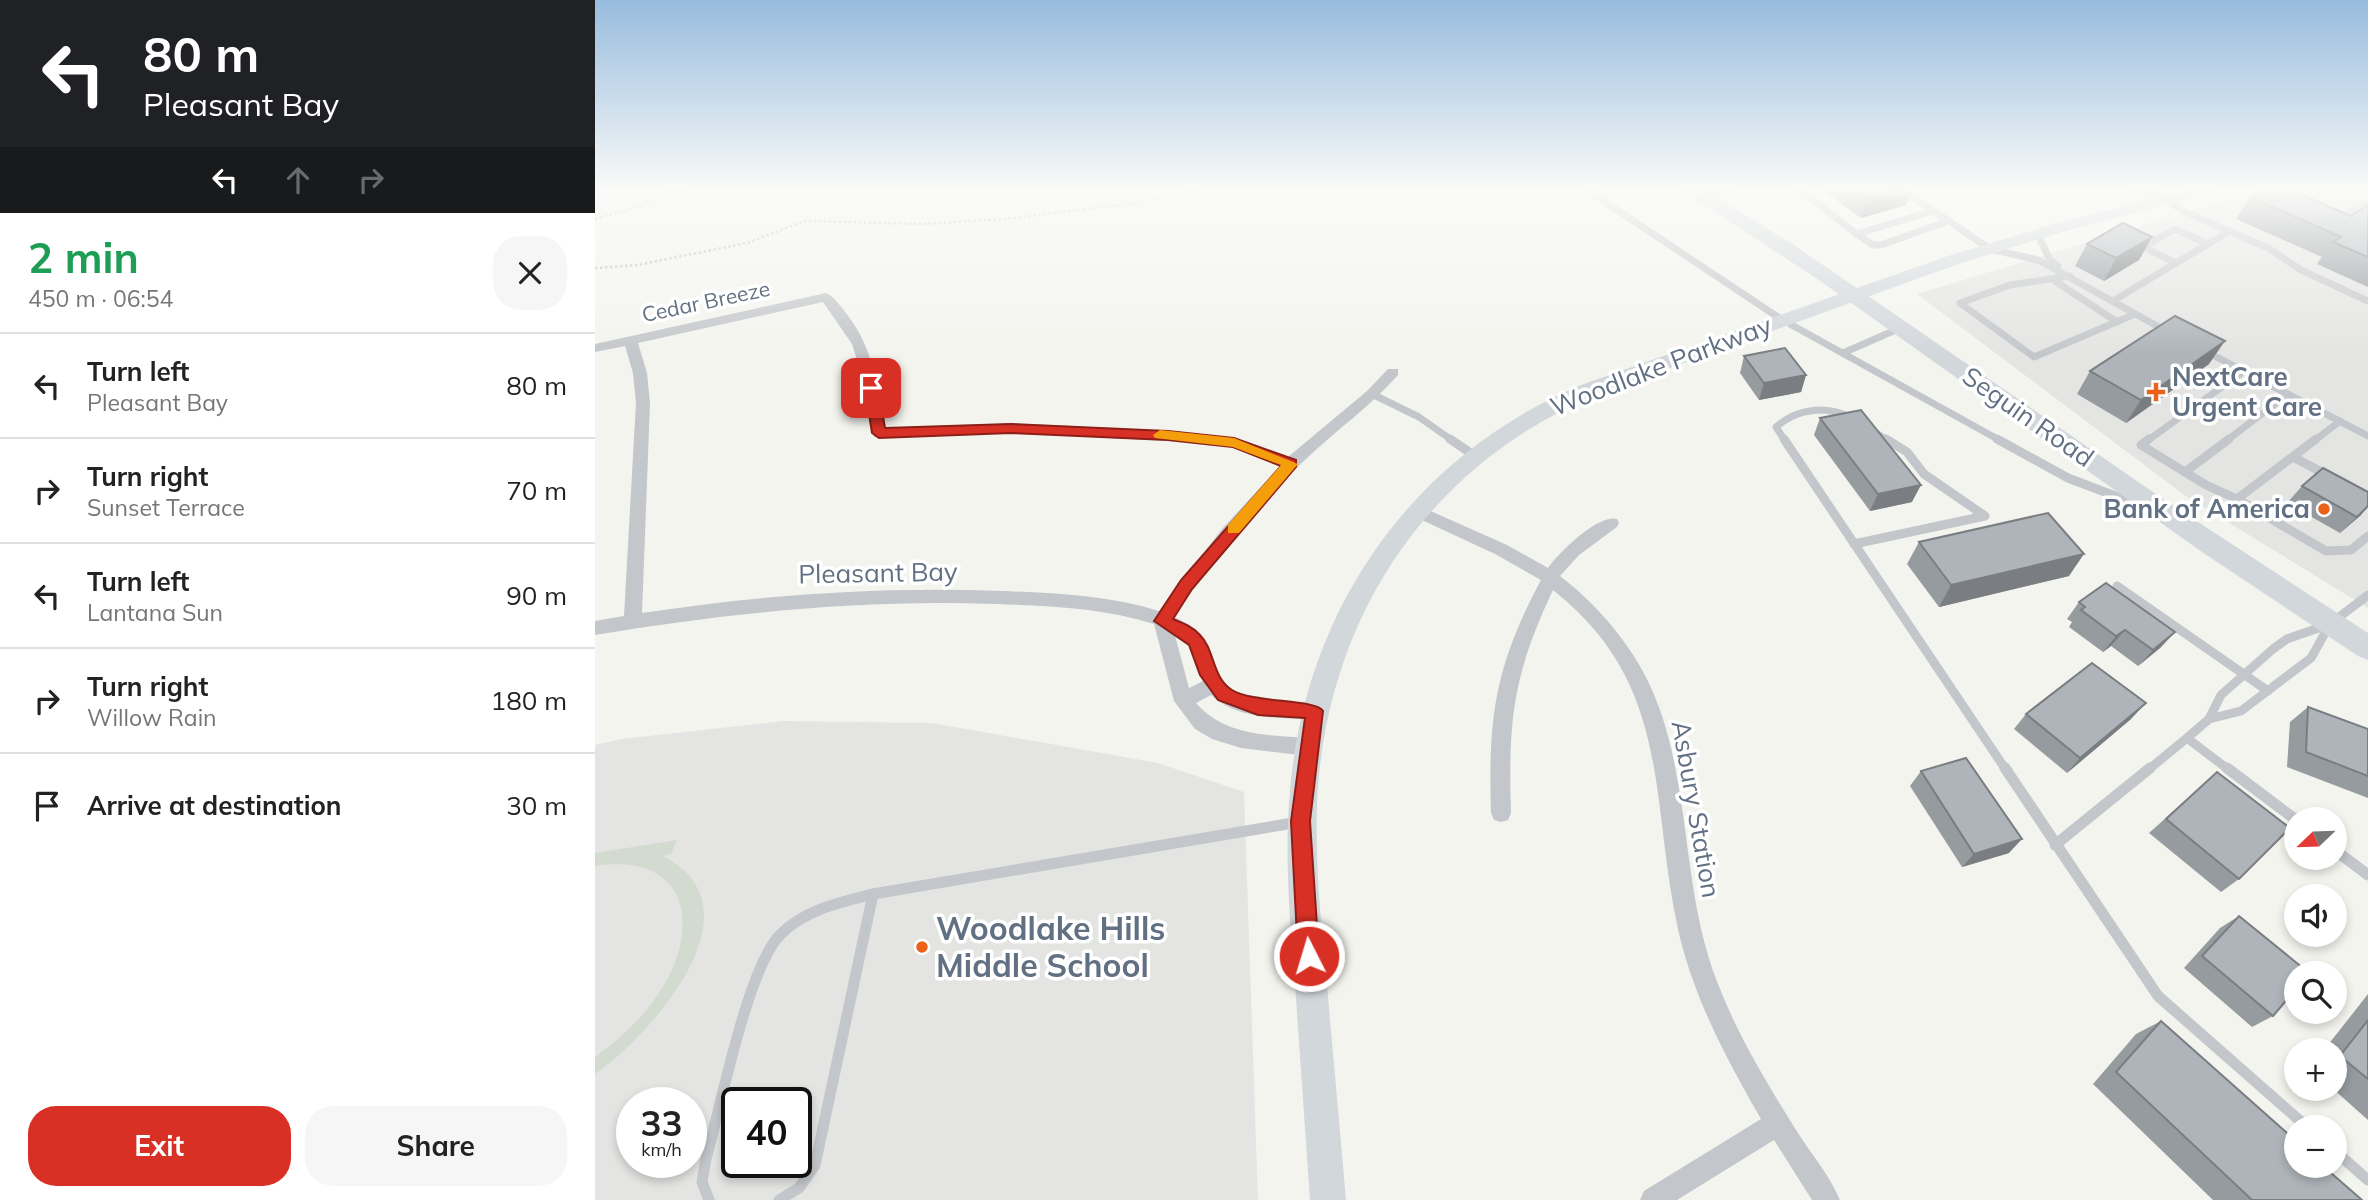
<!DOCTYPE html>
<meta charset="utf-8">
<style>
:root{--surface:#fff;--page:#f6f6f6;--text:#222;--muted:#767676;--line:#e0e0e0;--accent:#d93025}
body{margin:0;font-family:Mulish,sans-serif;background:var(--page);color:var(--text);height:100vh;display:flex;flex-direction:column;font-size:26px;white-space:nowrap}
*{box-sizing:border-box;margin:0}
p{font-size:23px;color:var(--muted)}
.icon{flex:none;width:38px;height:38px;fill:none;stroke:currentColor;stroke-width:2;stroke-linecap:round;stroke-linejoin:round}
.map{position:relative;flex:1;overflow:hidden}
.details{display:flex;flex-direction:column;background:var(--surface);width:595px}
.details>*{flex:none}
.hud{background:#202124;color:#fff;overflow:hidden}
.needle{width:46px;rotate:247deg}
.controls{position:absolute;left:1689px;top:807px;display:grid;gap:14px}
.controls a{display:grid;place-items:center;width:63px;height:63px;border-radius:50%;background:var(--surface);box-shadow:0 4px 10px #0003;font-size:35px}
.speed{position:absolute;left:21px;top:1087px;display:flex;gap:14px;font-size:35px;font-weight:700;text-align:center}
.speed>*{display:grid;place-content:center;width:91px;height:91px;border-radius:50%;background:var(--surface);box-shadow:0 4px 10px #0003;line-height:1}
.speed small{font-size:18px;font-weight:400}
.speed .limit{border:4px solid #111;border-radius:10px;background:#fff;color:#111}
.pin{position:absolute;display:grid;place-items:center;width:60px;height:60px;color:#fff;margin:-30px;border-radius:14px;box-shadow:0 4px 10px #0006}
.me{position:absolute;width:77px;margin:-38px;rotate:355deg;stroke-linejoin:round;filter:drop-shadow(0 0 5px #0008)}
.turn{display:flex;align-items:center;gap:24px;height:147px;padding:0 28px;font-size:32px}
.turn .icon{width:91px;height:91px;stroke-width:2.5}
.turn b{display:block;font-size:49px;line-height:60px}
.lanes{display:flex;align-items:center;height:66px;padding:0 28px;background:#0003;justify-content:center;gap:35px;direction:ltr}
.lanes .off{opacity:.35}
.round{display:grid;place-items:center;flex:none;width:74px;height:74px;border-radius:28px;background:var(--page)}
.headline{display:flex;align-items:center;justify-content:space-between;height:119px;padding:0 28px}
h1{font-size:42px;font-weight:700;line-height:52px;color:#1e9e55}
.button{display:flex;gap:14px;margin-top:auto;padding:14px 28px}
.button a{flex:1;height:80px;border-radius:28px;background:var(--accent);color:#fff;font-size:28px;font-weight:700;line-height:80px;text-align:center}
.button a+a{background:var(--page);color:var(--text)}
ul{padding:0;list-style:none}
li{display:flex;align-items:center;gap:21px;height:105px;padding:0 28px;border-top:2px solid var(--line)}
li div{flex:1}
li b{display:block;font-size:26px}
li em{font-style:normal}
main{display:flex;flex:1;min-height:0}
.map>svg:first-child{display:block}
.built{fill:#e4e5e3;fill-rule:evenodd}
.green{fill:#d3dbd0}
.lines{fill:none;stroke-linecap:round;stroke-linejoin:round}
.path{stroke:#bdbec0;stroke-width:2.5;stroke-dasharray:2.5 2.5;stroke-linecap:butt}
.lane-far2{stroke:#c3c6ca;stroke-width:7}
.lane-far1{stroke:#c3c6ca;stroke-width:9}
.lane{stroke:#c3c6ca;stroke-width:11}
.street{fill:#c3c6ca;fill-rule:evenodd}
.secondary{fill:#d2d7dc;fill-rule:evenodd}
.primary{fill:#d2d7dc;fill-rule:evenodd}
.wall{fill:#969ba0}
.shaded-wall{fill:#7a7e82}
.building{fill:#aeb4ba;stroke:#7a7e82;stroke-width:2}
.route{fill:#d93025;stroke:#8d1f18;stroke-width:2}
.slow{fill:#f59e0b}
.poi-dot{fill:#eb6118;stroke:#fff;stroke-width:2.5}
.labels{text-anchor:middle;stroke-width:7;stroke-linejoin:round;paint-order:stroke}
.far-street-label{font-size:21px;fill:#617082;stroke:#fff}
.street-label{font-size:26px;fill:#617082;stroke:#fff}
.poi-label{font-size:26px;font-weight:bold;fill:#617082;stroke:#fff;text-anchor:start}
.near-poi-label{font-size:32px;font-weight:bold;fill:#617082;stroke:#fff;text-anchor:start}
</style>
<main>
<section class="details">
<div class="hud">
<div class="turn"><svg class="icon" aria-label="left" viewBox="0 0 24 24"><path d="M17 20v-9H6M10 6l-5 5 5 5"/></svg><div><b>80 m</b>Pleasant Bay</div></div>
<div class="lanes"><svg class="icon" aria-label="left" viewBox="0 0 24 24"><path d="M17 20v-9H6M10 6l-5 5 5 5"/></svg><svg class="icon off" aria-label="ahead" viewBox="0 0 24 24"><path d="M12 20V5M6 11l6-6 6 6"/></svg><svg class="icon off" aria-label="right" viewBox="0 0 24 24"><path d="M7 20v-9h11M14 6l5 5-5 5"/></svg></div>
</div>
<div class="headline"><div><h1>2 min</h1><p>450 m · 06:54</p></div><a class="round"><svg class="icon" aria-label="close" viewBox="0 0 24 24"><path d="M6 6l12 12M18 6L6 18"/></svg></a></div>
<ul>
<li><svg class="icon" aria-label="left" viewBox="0 0 24 24"><path d="M17 20v-9H6M10 6l-5 5 5 5"/></svg><div><b>Turn left</b><p>Pleasant Bay</p></div><em>80 m</em></li>
<li><svg class="icon" aria-label="right" viewBox="0 0 24 24"><path d="M7 20v-9h11M14 6l5 5-5 5"/></svg><div><b>Turn right</b><p>Sunset Terrace</p></div><em>70 m</em></li>
<li><svg class="icon" aria-label="left" viewBox="0 0 24 24"><path d="M17 20v-9H6M10 6l-5 5 5 5"/></svg><div><b>Turn left</b><p>Lantana Sun</p></div><em>90 m</em></li>
<li><svg class="icon" aria-label="right" viewBox="0 0 24 24"><path d="M7 20v-9h11M14 6l5 5-5 5"/></svg><div><b>Turn right</b><p>Willow Rain</p></div><em>180 m</em></li>
<li><svg class="icon" aria-label="arrive" viewBox="0 0 24 24"><path d="M6 21V4h12l-3 4 3 4H6"/></svg><div><b>Arrive at destination</b></div><em>30 m</em></li>
</ul>
<div class="button"><a>Exit</a><a>Share</a></div>
</section>
<div class="map">
<svg width="1773" height="1200" viewBox="0 0 1773 1200">
<rect width="100%" height="100%" fill="#f4f4ef"/>
<g class="built">
<path d="M1710,188H1773V608L1592,497L1322,294L1642,197Z"/>
<path d="M189,721L337,723L563,763L649,792L663,1200H0V745L26,739ZM37,1102H96V1162H37ZM142,1102H201V1162H142Z"/>
</g>
<path class="green" d="M82,840L76,854L68,856C170,908 56,1035 0,1074V1057C25,1039 51,1015 67,988C108,921 89,852 0,866V853Z"/>
<g class="lines">
<g class="path">
<path d="M51,202L77,188"/>
<path d="M0,219L59,202L89,188"/>
<path d="M0,268L42,265L152,243L210,221L326,224L411,219L555,201L609,188"/>
</g>
<g class="lane-far2">
<path d="M989,188L1186,319L1406,441"/>
<path d="M1202,188L1262,234L1337,211"/>
<path d="M1305,188L1395,249L1443,260L1573,332"/>
<path d="M1540,188L1558,195"/>
<path d="M1553,188L1590,212L1673,248L1706,270L1773,301"/>
<path d="M1107,197L1134,188"/>
<path d="M1742,219L1773,202"/>
<path d="M1262,234L1278,245H1286L1353,221"/>
<path d="M1443,235L1455,260L1463,266"/>
<path d="M1581,263L1613,244"/>
<path d="M1475,276L1415,285L1365,303L1439,357L1540,314"/>
<path d="M1460,281L1522,322"/>
<path d="M1518,301L1581,263L1548,247L1580,229L1613,244L1635,231"/>
<path d="M1610,351L1773,436"/>
<path d="M1248,353L1305,328"/>
<path d="M779,395L824,417L858,441"/>
<path d="M1278,431L1294,441"/>
<path d="M1190,441L1181,427C1203,408 1231,405 1257,418"/>
<path d="M1552,441L1649,371"/>
<path d="M1631,441L1693,394"/>
<path d="M1719,441L1745,421"/>
</g>
<g class="lane-far1">
<path d="M855,439L880,456"/>
<path d="M1189,439L1411,770"/>
<path d="M1402,439L1473,478L1549,507"/>
<path d="M1554,439L1546,445L1611,485L1642,499L1721,439"/>
<path d="M1698,457L1734,476"/>
<path d="M1590,472L1634,439"/>
<path d="M1642,499L1731,551L1756,550L1773,536"/>
<path d="M1259,544L1390,516L1329,474L1312,452L1291,439"/>
<path d="M1522,586L1673,691"/>
<path d="M1614,719L1646,711L1716,658L1735,624"/>
<path d="M1592,738L1614,719L1626,695L1678,649L1692,639L1735,624L1773,595"/>
<path d="M1553,770L1592,738L1634,770"/>
</g>
<g class="lane">
<path d="M1410,768L1563,996L1712,1127"/>
<path d="M1632,768L1701,820"/>
<path d="M1460,845L1555,768"/>
<path d="M1740,850L1773,875"/>
<path d="M1740,1151L1773,1180"/>
<path d="M114,1200L107,1182L111,1159C125,1109 153,967 185,935C209,910 246,902 278,894L704,822"/>
<path d="M184,1200L204,1188L220,1165L278,894"/>
</g>
<g class="street">
<path d="M231,293C238,296 242,302 247,308C277,343 283,384 291,428L416,423L573,431L640,438L693,457L772,391L793,369H803V375C775,407 741,430 711,459C661,506 618,560 579,617C629,638 608,680 648,696C670,704 696,702 719,703L726,705L729,711L726,717L719,719C685,718 643,720 616,695L601,703C630,736 672,735 713,738L720,741L723,747L720,753L713,756L646,748L617,739L600,729L579,701L559,624C508,608 454,606 401,604C266,599 133,613 0,635V621L29,616L41,403L38,373L30,346L0,352V344ZM228,302L257,344L267,376L279,437L416,433L573,441L638,448L685,466L627,529L564,611C513,595 459,593 407,591C286,586 166,595 47,613L55,403L52,373L43,343ZM579,632L595,646L608,681L594,688Z"/>
<path d="M822,505L912,545L953,568C963,553 1004,513 1022,519L1024,523L1022,527L984,555L965,576C1009,610 1047,657 1065,710C1096,799 1088,896 1123,984C1143,1036 1173,1085 1203,1133C1217,1155 1235,1176 1245,1200H1217L1179,1140L1082,1200H1045L1049,1191L1166,1119C1132,1060 1098,997 1083,929C1054,797 1078,685 958,590C918,675 913,719 916,813L913,820L906,822L899,820L896,813C893,717 900,666 946,580L900,554L816,515L814,511Z"/>
</g>
<path class="secondary" d="M1601,188H1633L1471,231L1366,263L1000,395C831,467 730,620 722,804C720,864 726,924 732,984C738,1056 745,1128 751,1200H715C710,1128 705,1056 700,984C695,924 690,864 694,804C705,617 812,458 986,385L1353,256L1459,224Z"/>
<path class="primary" d="M1083,188H1106L1202,247L1574,503L1773,633V660L1763,656L1607,552L1221,278Z"/>
</g>
<g class="wall">
<path d="M1225,188H1317L1311,205L1266,218Z"/>
<path d="M1655,197L1756,216L1773,205V287L1722,264L1727,257L1641,219Z"/>
<path d="M1557,237L1544,260L1509,281L1480,266L1492,244Z"/>
<path d="M1149,356L1211,375L1206,392L1164,400L1145,373Z"/>
<path d="M1614,364L1531,423L1482,394L1495,371Z"/>
<path d="M1225,418L1317,502L1275,511L1219,435Z"/>
<path d="M1707,486L1766,515L1745,533L1692,503Z"/>
<path d="M1324,542L1474,576L1344,607L1312,564Z"/>
<path d="M1484,602L1580,632L1565,648L1543,666L1516,646L1508,652L1474,627L1477,622L1472,619Z"/>
<path d="M1713,707L1773,729V798L1692,767L1695,722Z"/>
<path d="M1431,714L1536,719L1472,773L1419,729Z"/>
<path d="M1326,771L1414,853L1367,867L1315,786Z"/>
<path d="M1622,772L1644,879L1626,892L1554,833Z"/>
<path d="M1644,916L1678,1016L1657,1027L1589,968L1625,928Z"/>
<path d="M1773,994V1120L1737,1088H1740V1050H1729Z"/>
<path d="M1566,1021L1767,1200H1618L1498,1084L1541,1034Z"/>
</g>
<g class="shaded-wall">
<path d="M1300,188H1317L1311,205L1266,218L1273,196Z"/>
<path d="M1557,237L1544,260L1509,281L1521,258Z"/>
<path d="M1630,341L1614,364L1531,423L1546,400Z"/>
<path d="M1211,375L1206,392L1164,400L1169,383Z"/>
<path d="M1326,485L1317,502L1275,511L1283,494Z"/>
<path d="M1773,506L1766,515L1745,533L1762,517Z"/>
<path d="M1489,554L1474,576L1344,607L1356,585Z"/>
<path d="M1530,630L1516,646L1508,652L1521,636Z"/>
<path d="M1580,632L1565,648L1543,666L1558,650Z"/>
<path d="M1551,703L1536,719L1472,773L1485,758Z"/>
<path d="M1427,839L1414,853L1367,867L1379,854Z"/>
</g>
<g class="building">
<path d="M1262,188H1300L1273,196Z"/>
<path d="M1670,188H1691L1756,216L1773,205V257L1738,242L1746,237L1655,197Z"/>
<path d="M1528,223L1557,237L1521,258L1492,244Z"/>
<path d="M1580,316L1630,341L1546,400L1495,371Z"/>
<path d="M1190,348L1211,375L1169,383L1149,356Z"/>
<path d="M1266,410L1326,485L1283,494L1225,418Z"/>
<path d="M1728,468L1773,492V506L1762,517L1707,486Z"/>
<path d="M1453,513L1489,554L1356,585L1324,542Z"/>
<path d="M1511,583L1580,632L1558,650L1530,630L1521,636L1486,610L1490,607L1484,602Z"/>
<path d="M1497,663L1551,703L1485,758L1431,714Z"/>
<path d="M1713,707L1773,729V776L1711,752Z"/>
<path d="M1371,758L1427,839L1379,854L1326,771Z"/>
<path d="M1622,772L1695,828L1644,879L1571,819Z"/>
<path d="M1644,916L1714,973H1701V989L1678,1016L1607,956Z"/>
<path d="M1773,1020V1079L1745,1056Z"/>
<path d="M1566,1021L1701,1141V1166H1728L1767,1200H1657L1521,1072Z"/>
</g>
<linearGradient id="sky" x2="0" y2="1"><stop stop-color="#97bcde"/><stop offset="0.53" stop-color="#fafaf8"/><stop offset="1" stop-color="#fafaf8" stop-opacity="0"/></linearGradient>
<rect width="1773" height="356" fill="url(#sky)"/>
<path class="route" d="M276,384L283,388L290,428L416,424L573,431L639,438L701,460V467L597,589L578,619C588,623 598,627 605,635C620,650 617,678 637,690C657,703 722,699 728,711L715,821L724,956L721,964L714,967L706,964L703,956L696,821L710,718L663,715L623,700L605,675L594,645L559,621L586,580L686,466L638,447L573,440L416,433L284,438L277,433L270,388Z"/>
<path class="slow" d="M565,430L639,438L703,464L644,533H633V525L686,465L638,447L560,438L558,435Z"/>
<g class="poi-dot">
<path d="M1557.5 381.5h7v7h7v7h-7v7h-7v-7h-7v-7h7z"/>
<circle cx="1729" cy="509" r="7"/>
<circle cx="327" cy="947" r="7"/>
</g>
<g class="labels">
<g class="far-street-label">
<text transform="translate(111 302) rotate(-12)" y="7">Cedar Breeze</text>
</g>
<g class="street-label">
<text transform="translate(1066 366) rotate(-21)" y="9">Woodlake Parkway</text>
<text transform="translate(1433 417) rotate(35)" y="9">Seguin Road</text>
<text transform="translate(283 573) rotate(-1)" y="9">Pleasant Bay</text>
<text transform="translate(1101 809) rotate(80)" y="9">Asbury Station</text>
</g>
<g class="poi-label">
<text x="1577" y="386">NextCare<tspan x="1577" dy="30">Urgent Care</tspan></text>
<text x="1715" y="518" text-anchor="end">Bank of America</text>
</g>
<g class="near-poi-label">
<text x="341" y="940">Woodlake Hills<tspan x="341" dy="37">Middle School</tspan></text>
</g>
</g>
</svg>
<div class="controls">
<a><svg class="needle" viewBox="-14 -14 28 28"><path d="M0-13l5 13h-10z" fill="#e53935"/><path d="M0 13l5-13h-10z" fill="#767676"/></svg></a>
<a><svg class="icon" aria-label="sound" viewBox="0 0 24 24"><path d="M4 9h4l5-4v14l-5-4H4zM17 9q2 3 0 6"/></svg></a>
<a><svg class="icon" aria-label="search" viewBox="0 0 24 24"><circle cx="10" cy="10" r="6"/><path d="M15 15l6 6"/></svg></a>
<a>+</a>
<a>−</a>
</div>
<div class="speed"><div>33<small>km/h</small></div><div class="limit">40</div></div>
<div class="pin" style="left:276px;top:388px;background:#d93025"><svg class="icon" aria-label="arrive" viewBox="0 0 24 24"><path d="M6 21V4h12l-3 4 3 4H6"/></svg></div>
<svg class="me" style="left:714px;top:956px" viewBox="-20 -20 40 40"><circle r="17" fill="#d93025" stroke="#fff" stroke-width="3"/><path d="M0-11L8 9 0 5-8 9z" fill="#fff"/></svg>
</div>
</main>
